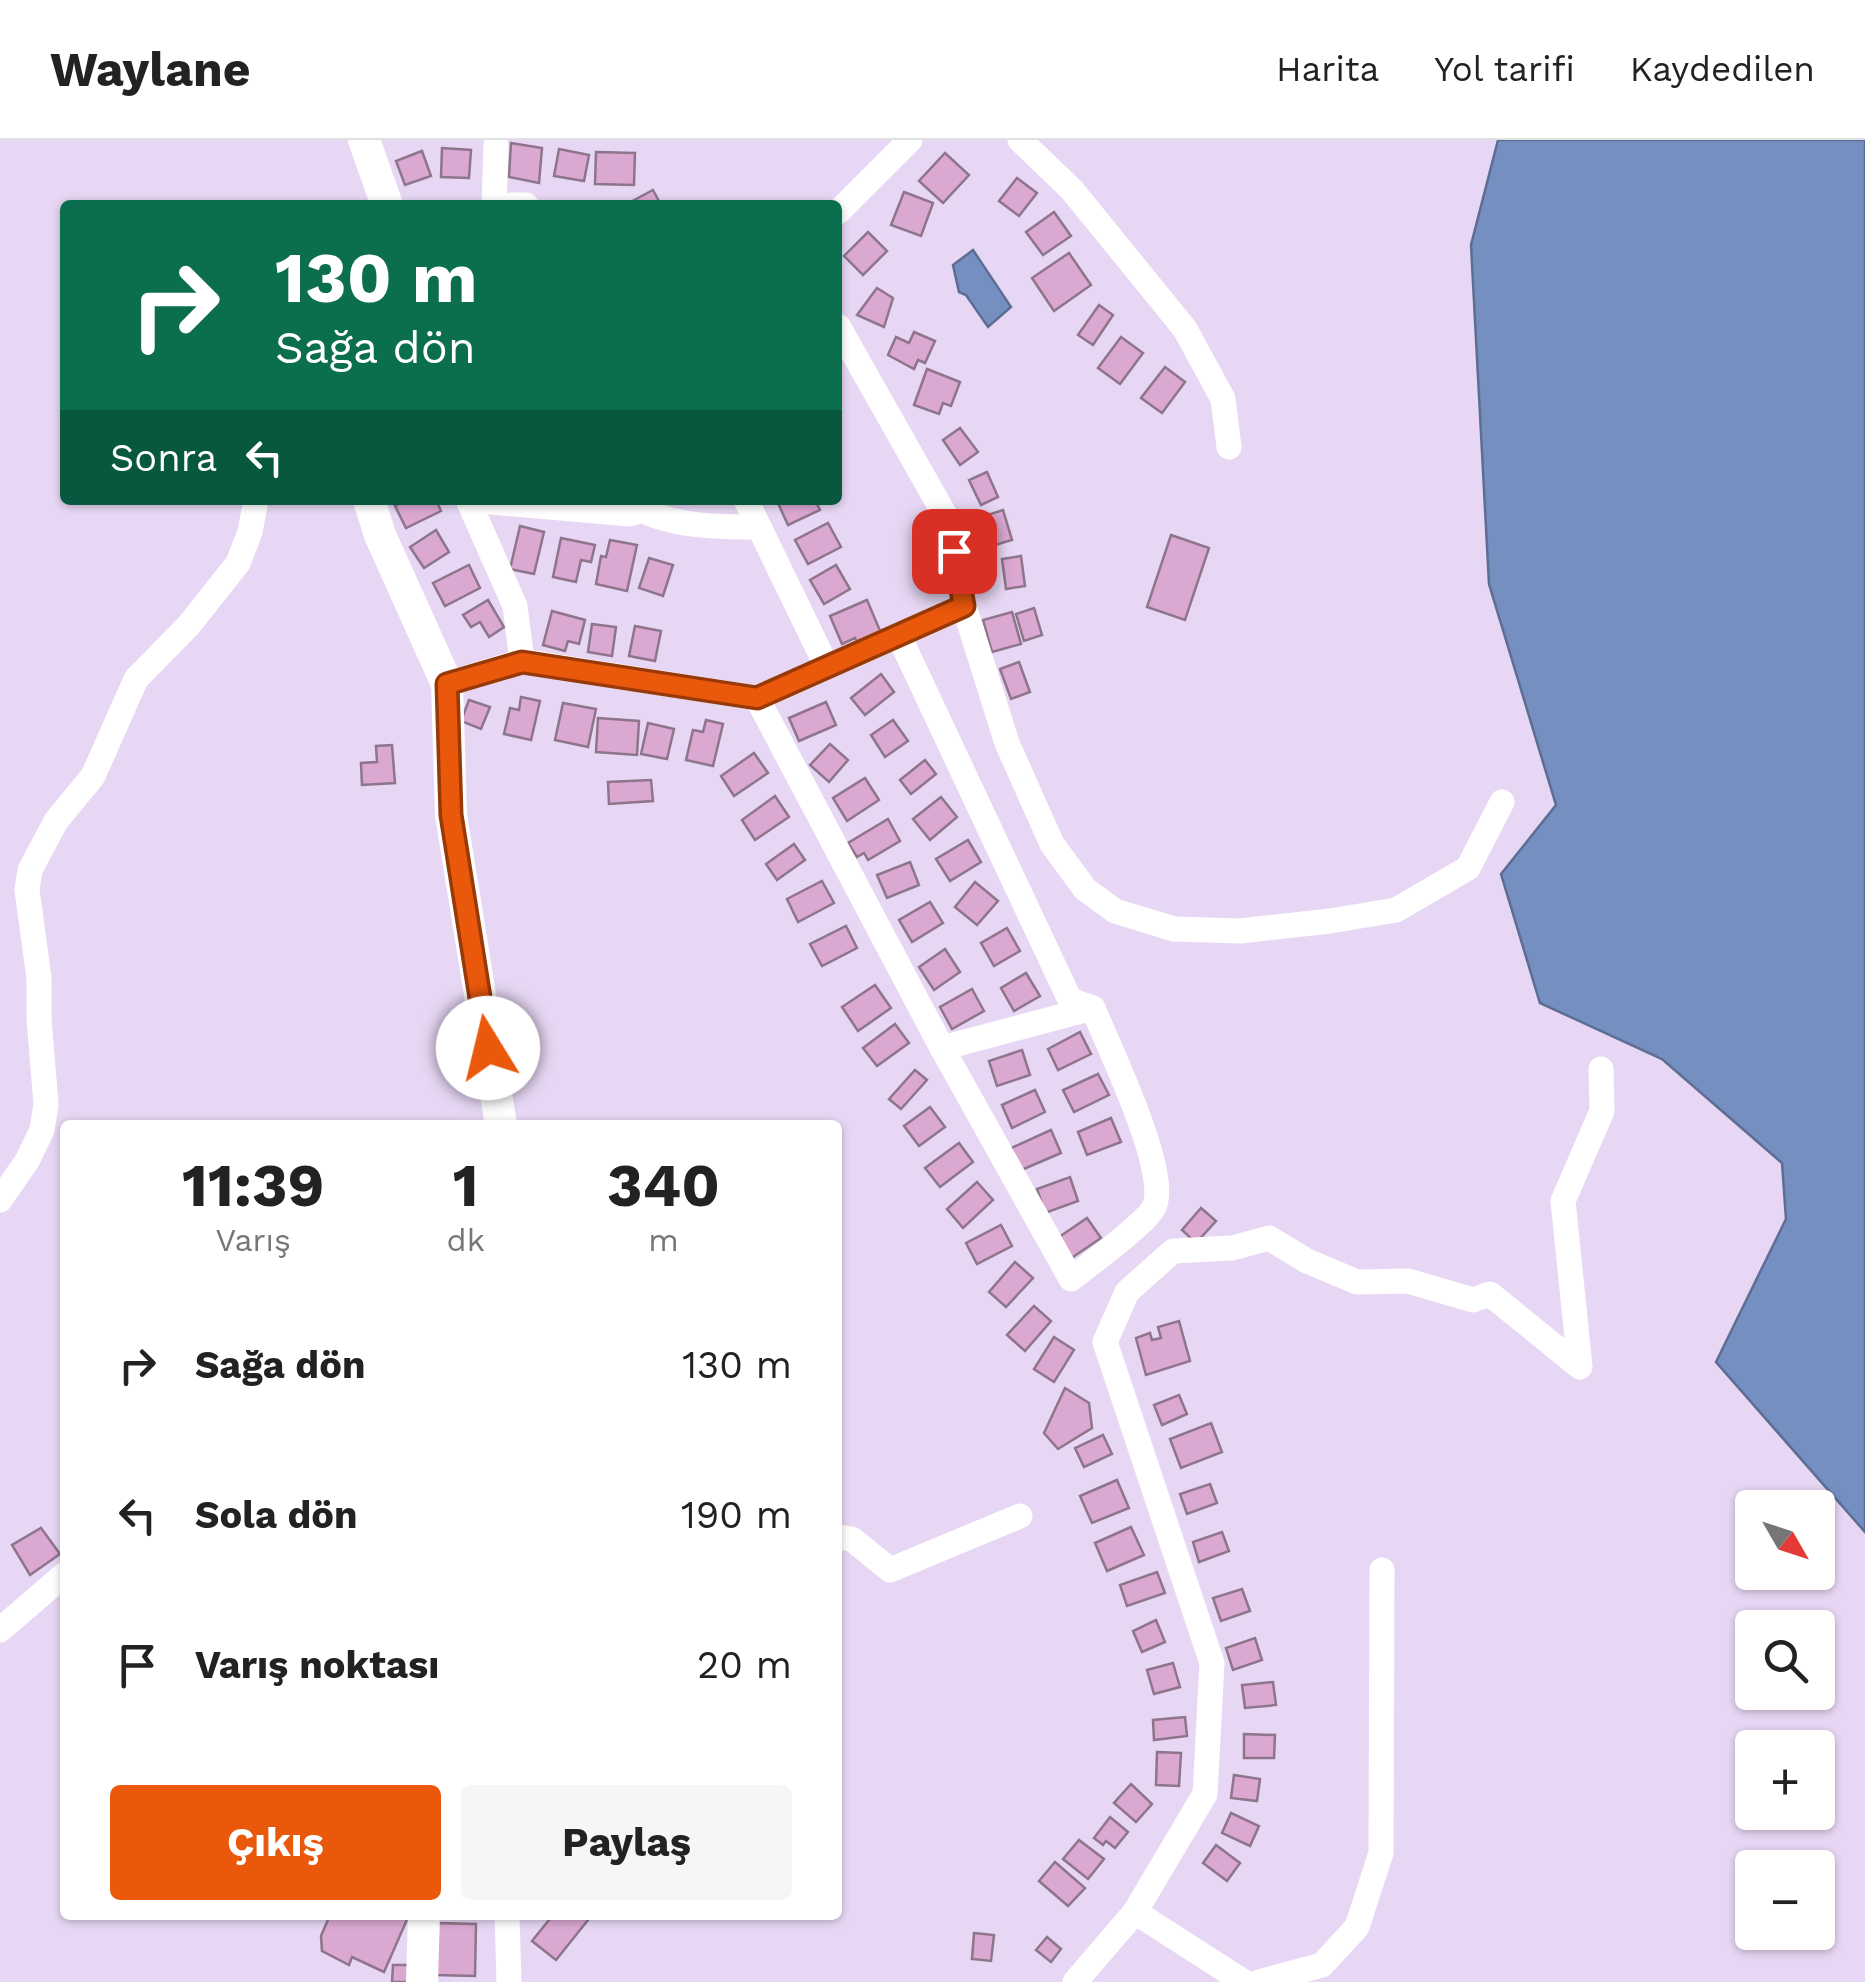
<!DOCTYPE html>
<html lang="tr">
<meta charset="utf-8">
<style>
:root{--surface:#fff;--page:#f6f6f6;--text:#222;--muted:#767676;--line:#e0e0e0;--accent:#ea580c}
body{margin:0;font-family:"Work Sans",sans-serif;background:var(--page);color:var(--text);height:100vh;display:flex;flex-direction:column;font-size:38px;white-space:nowrap}
*{box-sizing:border-box;margin:0}
p{font-size:32px;color:var(--muted)}
.icon{flex:none;width:55px;height:55px;fill:none;stroke:currentColor;stroke-width:2;stroke-linecap:round;stroke-linejoin:round}
.map{position:relative;flex:1;overflow:hidden}
.side{position:absolute;left:60px;top:980px;width:782px;height:800px;display:flex;flex-direction:column;background:var(--surface);border-radius:10px;box-shadow:0 2px 8px #0004}
.side>*{flex:none}
.banner{position:absolute;left:60px;top:60px;width:782px;height:305px;border-radius:10px;box-shadow:0 2px 8px #0004;background:#0b6e4f;color:#fff;overflow:hidden}
.needle{width:65px;rotate:129deg}
.fabs{position:absolute;left:1735px;top:1350px;display:grid;gap:20px}
.fabs a{display:grid;place-items:center;width:100px;height:100px;border-radius:10px;background:var(--surface);box-shadow:0 2px 8px #0004;font-size:50px}
.pin{position:absolute;display:grid;place-items:center;width:85px;height:85px;color:#fff;margin:-42px;border-radius:20px;box-shadow:0 5px 15px #0006}
.me{position:absolute;width:110px;margin:-55px;rotate:351deg;stroke-linejoin:round;filter:drop-shadow(0 0 8px #0008)}
.turn{display:flex;align-items:center;gap:35px;height:210px;padding:0 50px;font-size:45px}
.turn .icon{width:130px;height:130px;stroke-width:2.5}
.turn b{display:block;font-size:70px;line-height:85px}
.then{display:flex;align-items:center;height:95px;padding:0 50px;background:#0003;gap:20px;font-size:38px}
.eta{display:flex;justify-content:space-evenly;align-items:center;height:170px;text-align:center}
.eta b{font-size:60px;font-weight:700;line-height:70px}
.button{display:flex;gap:20px;margin-top:auto;padding:20px 50px}
.button a{flex:1;height:115px;border-radius:10px;background:var(--accent);color:#fff;font-size:40px;font-weight:700;line-height:115px;text-align:center}
.button a+a{background:var(--page);color:var(--text)}
ul{padding:0;list-style:none}
li{display:flex;align-items:center;gap:30px;height:150px;padding:0 50px}
li div{flex:1}
li b{display:block;font-size:38px}
li em{font-style:normal}
header{display:flex;align-items:center;gap:60px;box-sizing:border-box;height:140px;padding:0 50px;background:var(--surface);border-bottom:2px solid var(--line)}
header strong{font-size:48px}
nav{display:flex;gap:55px;margin-inline-start:auto;font-size:35px}
.map>svg:first-child{display:block}
.water{fill:#758fc1;stroke:#5d6d94;stroke-width:2.5}
.building{fill:#dba8d2;stroke:#8e758a;stroke-width:2.5}
.lines{fill:none;stroke-linecap:round;stroke-linejoin:round}
.minor{stroke:#fff;stroke-width:25}
.major{stroke:#fff;stroke-width:32}
.route-casing{stroke:#983908;stroke-width:25}
.route{stroke:#ea580c;stroke-width:18}
</style>
<header>
<strong>Waylane</strong>
<nav><a>Harita</a><a>Yol tarifi</a><a>Kaydedilen</a></nav>
</header>
<div class="map">
<svg width="1865" height="1842" viewBox="0 0 1865 1842">
<rect width="100%" height="100%" fill="#e7d7f4"/>
<g class="water">
<path d="M1498,0H1865V1392L1716,1222L1786,1079L1782,1023L1662,919L1540,863L1501,734L1556,665L1489,444L1471,105Z"/>
<path d="M973,110L1011,167L988,187L966,155L959,152L953,125Z"/>
</g>
<g class="building">
<path d="M511,3L542,8L539,43L509,37Z"/>
<path d="M442,8L471,10L469,38L441,37Z"/>
<path d="M559,9L589,15L584,41L554,36Z"/>
<path d="M422,11L431,36L405,45L396,21Z"/>
<path d="M596,12L635,13L634,45L595,44Z"/>
<path d="M945,13L969,35L943,63L919,41Z"/>
<path d="M1017,38L1037,53L1019,76L999,61Z"/>
<path d="M653,50L661,65H627V64Z"/>
<path d="M904,52L933,63L921,96L891,85Z"/>
<path d="M1054,72L1071,96L1043,115L1026,92Z"/>
<path d="M868,92L887,111L863,135L844,116Z"/>
<path d="M1069,113L1091,145L1054,171L1032,138Z"/>
<path d="M877,148L893,158L884,187L857,175Z"/>
<path d="M1099,165L1113,175L1093,205L1078,195Z"/>
<path d="M914,192L935,201L925,223L918,220L914,229L888,215L896,197L909,203Z"/>
<path d="M1121,197L1143,213L1120,244L1098,228Z"/>
<path d="M1165,227L1185,242L1162,273L1141,258Z"/>
<path d="M927,229L960,242L951,266L943,263L939,274L914,265Z"/>
<path d="M960,288L978,312L960,325L943,300Z"/>
<path d="M987,332L998,357L981,365L969,340Z"/>
<path d="M406,360H436L441,371L406,388L395,366Z"/>
<path d="M815,360L820,370L788,385L777,361Z"/>
<path d="M1003,370L1012,400L992,406L984,376Z"/>
<path d="M828,383L841,407L808,424L795,400Z"/>
<path d="M520,386L544,392L534,434L510,429Z"/>
<path d="M436,390L449,412L424,428L410,407Z"/>
<path d="M1171,395L1209,408L1185,480L1147,467Z"/>
<path d="M561,398L595,405L591,422L581,420L576,442L553,437Z"/>
<path d="M610,400L637,405L627,451L596,444L601,416L606,417Z"/>
<path d="M1021,416L1025,446L1006,449L1002,419Z"/>
<path d="M649,418L673,425L663,456L639,448Z"/>
<path d="M469,425L480,448L445,466L433,443Z"/>
<path d="M836,425L850,449L824,464L810,440Z"/>
<path d="M488,460L504,487L489,497L480,482L471,487L463,475Z"/>
<path d="M867,460L881,493L857,503L855,498L842,504L830,476Z"/>
<path d="M1034,468L1042,495L1024,501L1016,474Z"/>
<path d="M552,471L585,480L579,504L568,501L565,511L543,505Z"/>
<path d="M1012,472L1021,504L992,512L983,480Z"/>
<path d="M592,484L616,487L612,516L588,512Z"/>
<path d="M635,486L661,491L655,521L629,516Z"/>
<path d="M1019,522L1030,552L1011,559L1000,529Z"/>
<path d="M881,534L894,552L865,575L851,558Z"/>
<path d="M521,557L540,561L531,600L504,594L510,568L519,570Z"/>
<path d="M469,560L490,567L481,589L461,581Z"/>
<path d="M826,562L836,585L799,601L789,578Z"/>
<path d="M563,563L596,569L588,607L555,600Z"/>
<path d="M598,578L639,581L637,615L596,612Z"/>
<path d="M706,580L723,584L713,626L686,620L693,590L703,592Z"/>
<path d="M893,580L908,601L885,617L871,595Z"/>
<path d="M648,583L674,589L667,619L641,614Z"/>
<path d="M830,604L848,620L829,642L810,625Z"/>
<path d="M392,605L395,643L362,645L361,623L377,622L376,606Z"/>
<path d="M754,613L768,633L734,656L721,636Z"/>
<path d="M925,620L936,634L911,654L900,640Z"/>
<path d="M865,638L879,660L847,681L833,658Z"/>
<path d="M651,640L653,661L609,664L608,642Z"/>
<path d="M775,656L789,677L755,700L742,680Z"/>
<path d="M941,657L957,677L930,700L913,679Z"/>
<path d="M888,679L900,701L868,720L864,713L857,717L848,703Z"/>
<path d="M968,700L981,722L950,741L936,719Z"/>
<path d="M794,704L805,720L777,740L766,724Z"/>
<path d="M910,722L919,745L887,758L877,735Z"/>
<path d="M822,741L834,763L798,782L787,759Z"/>
<path d="M975,742L998,761L977,785L955,767Z"/>
<path d="M930,762L943,783L912,802L899,780Z"/>
<path d="M846,786L857,808L822,826L810,804Z"/>
<path d="M1007,788L1020,811L994,826L981,803Z"/>
<path d="M945,809L960,832L934,850L919,827Z"/>
<path d="M1026,833L1040,856L1014,871L1001,848Z"/>
<path d="M875,845L891,868L858,891L842,867Z"/>
<path d="M972,849L984,871L952,889L940,867Z"/>
<path d="M895,884L909,903L877,926L863,908Z"/>
<path d="M1080,892L1091,914L1058,930L1048,909Z"/>
<path d="M1022,910L1030,935L997,946L989,921Z"/>
<path d="M915,930L927,940L901,969L889,959Z"/>
<path d="M1098,934L1109,955L1074,972L1063,950Z"/>
<path d="M1035,950L1045,972L1012,988L1002,965Z"/>
<path d="M930,967L945,987L919,1006L904,986Z"/>
<path d="M1111,978L1121,1002L1087,1015L1078,992Z"/>
<path d="M1051,990L1061,1013L1019,1031L1009,1009Z"/>
<path d="M959,1003L973,1022L940,1047L925,1028Z"/>
<path d="M1070,1037L1078,1061L1045,1073L1037,1049Z"/>
<path d="M977,1042L993,1060L963,1088L947,1069Z"/>
<path d="M1201,1068L1216,1081L1196,1103L1182,1090Z"/>
<path d="M1087,1078L1101,1098L1070,1119L1056,1099Z"/>
<path d="M1001,1085L1012,1106L977,1124L966,1103Z"/>
<path d="M1015,1122L1033,1138L1006,1167L989,1152Z"/>
<path d="M1034,1166L1051,1181L1025,1211L1007,1195Z"/>
<path d="M1179,1181L1190,1221L1146,1235L1136,1198L1150,1193L1152,1200L1161,1198L1158,1187Z"/>
<path d="M1054,1197L1074,1210L1054,1242L1034,1229Z"/>
<path d="M1065,1248L1089,1263L1092,1288L1058,1309L1044,1293Z"/>
<path d="M1179,1255L1187,1274L1162,1285L1154,1265Z"/>
<path d="M1211,1283L1222,1312L1181,1328L1170,1299Z"/>
<path d="M1103,1295L1112,1314L1084,1327L1075,1308Z"/>
<path d="M1117,1340L1129,1368L1092,1383L1080,1356Z"/>
<path d="M1210,1344L1217,1363L1187,1374L1180,1354Z"/>
<path d="M1131,1387L1144,1415L1107,1431L1095,1403Z"/>
<path d="M41,1388L60,1414L30,1435L12,1405Z"/>
<path d="M1222,1392L1229,1411L1199,1422L1193,1402Z"/>
<path d="M1157,1432L1165,1453L1127,1466L1120,1445Z"/>
<path d="M1242,1449L1250,1471L1221,1481L1213,1458Z"/>
<path d="M1156,1480L1165,1502L1142,1512L1133,1491Z"/>
<path d="M1255,1498L1262,1520L1233,1530L1226,1508Z"/>
<path d="M1173,1523L1180,1547L1154,1554L1147,1530Z"/>
<path d="M1273,1542L1276,1565L1245,1568L1242,1545Z"/>
<path d="M1185,1577L1187,1596L1154,1600L1153,1580Z"/>
<path d="M1244,1594L1275,1595L1274,1618H1244Z"/>
<path d="M1157,1612L1181,1613L1179,1646L1156,1645Z"/>
<path d="M1234,1635L1260,1639L1257,1661L1231,1658Z"/>
<path d="M1131,1644L1152,1664L1136,1682L1114,1663Z"/>
<path d="M1231,1673L1259,1686L1250,1706L1222,1693Z"/>
<path d="M1110,1677L1128,1692L1115,1708L1106,1701L1103,1705L1094,1698Z"/>
<path d="M1079,1700L1104,1719L1088,1739L1063,1719Z"/>
<path d="M1216,1705L1240,1723L1227,1741L1203,1723Z"/>
<path d="M1055,1722L1085,1748L1068,1766L1039,1741Z"/>
<path d="M330,1775H409L384,1832L352,1817L349,1825L322,1811L321,1796Z"/>
<path d="M553,1775H581L588,1780L556,1820L532,1801Z"/>
<path d="M437,1783L476,1784L475,1836L435,1835Z"/>
<path d="M974,1793L994,1795L991,1821L972,1819Z"/>
<path d="M1047,1797L1061,1809L1051,1822L1036,1810Z"/>
<path d="M393,1825H409V1842H392Z"/>
</g>
<g class="lines">
<g class="minor">
<path d="M1020,0L1072,50L1185,189L1223,259L1229,307"/>
<path d="M494,65L496,5"/>
<path d="M511,65H526"/>
<path d="M838,72L910,0"/>
<path d="M838,186L950,384L964,466L1007,603L1052,704L1085,749L1115,771L1174,789L1240,791L1330,781L1396,770L1468,728L1502,662"/>
<path d="M468,360L630,374L642,370C676,387 723,387 759,387"/>
<path d="M468,360L515,466L522,521"/>
<path d="M746,360L827,527"/>
<path d="M447,544L522,521L757,558L964,466"/>
<path d="M757,558L942,908L1071,1139C1090,1124 1142,1086 1153,1069C1173,1037 1108,906 1093,868L1070,860L899,496"/>
<path d="M942,908L1093,868"/>
<path d="M0,1060L27,1021L42,990L46,964L39,879V838L27,750L30,730L56,681L93,636L136,539L189,485L238,423L250,392L256,360"/>
<path d="M838,1397L852,1399L890,1430L1020,1376"/>
<path d="M0,1490L65,1434"/>
<path d="M1135,1772L1244,1842"/>
<path d="M507,1775L509,1842"/>
<path d="M1075,1842L1135,1772L1205,1654L1212,1523L1105,1202L1127,1152L1173,1111L1232,1108L1269,1098L1307,1121L1357,1142L1408,1141L1473,1160L1490,1154L1580,1227L1563,1061L1602,971L1601,929"/>
<path d="M1259,1842L1322,1825L1357,1787L1381,1713L1382,1430"/>
</g>
<g class="major">
<path d="M364,0L387,65"/>
<path d="M369,360L380,395L447,544L451,675L501,985"/>
<path d="M422,1842L424,1775"/>
</g>
</g>
<g class="lines">
<g class="route-casing">
<path id="route" d="M488,908L451,675L447,544L522,522L757,558L964,466L954,411"/>
</g>
<use href="#route" class="route"/>
</g>
</svg>
<div class="fabs">
<a><svg class="needle" viewBox="-14 -14 28 28"><path d="M0-13l5 13h-10z" fill="#e53935"/><path d="M0 13l5-13h-10z" fill="#767676"/></svg></a>
<a><svg class="icon" aria-label="search" viewBox="0 0 24 24"><circle cx="10" cy="10" r="6"/><path d="M15 15l6 6"/></svg></a>
<a>+</a>
<a>−</a>
</div>
<div class="pin" style="left:954px;top:411px;background:#d93025"><svg class="icon" aria-label="arrive" viewBox="0 0 24 24"><path d="M6 21V4h12l-3 4 3 4H6"/></svg></div>
<svg class="me" style="left:488px;top:908px" viewBox="-20 -20 40 40"><circle r="19" fill="#fff"/><path d="M0-13L10 11 0 6-10 11z" fill="#ea580c"/></svg>
<div class="banner">
<div class="turn"><svg class="icon" aria-label="right" viewBox="0 0 24 24"><path d="M7 20v-9h11M14 6l5 5-5 5"/></svg><div><b>130 m</b>Sağa dön</div></div>
<div class="then">Sonra<svg class="icon" aria-label="left" viewBox="0 0 24 24"><path d="M17 20v-9H6M10 6l-5 5 5 5"/></svg></div>
</div>
<section class="side">
<div class="eta">
<div><b>11:39</b><p>Varış</p></div>
<div><b>1</b><p>dk</p></div>
<div><b>340</b><p>m</p></div>
</div>
<ul>
<li><svg class="icon" aria-label="right" viewBox="0 0 24 24"><path d="M7 20v-9h11M14 6l5 5-5 5"/></svg><div><b>Sağa dön</b></div><em>130 m</em></li>
<li><svg class="icon" aria-label="left" viewBox="0 0 24 24"><path d="M17 20v-9H6M10 6l-5 5 5 5"/></svg><div><b>Sola dön</b></div><em>190 m</em></li>
<li><svg class="icon" aria-label="arrive" viewBox="0 0 24 24"><path d="M6 21V4h12l-3 4 3 4H6"/></svg><div><b>Varış noktası</b></div><em>20 m</em></li>
</ul>
<div class="button"><a>Çıkış</a><a>Paylaş</a></div>
</section>
</div>
